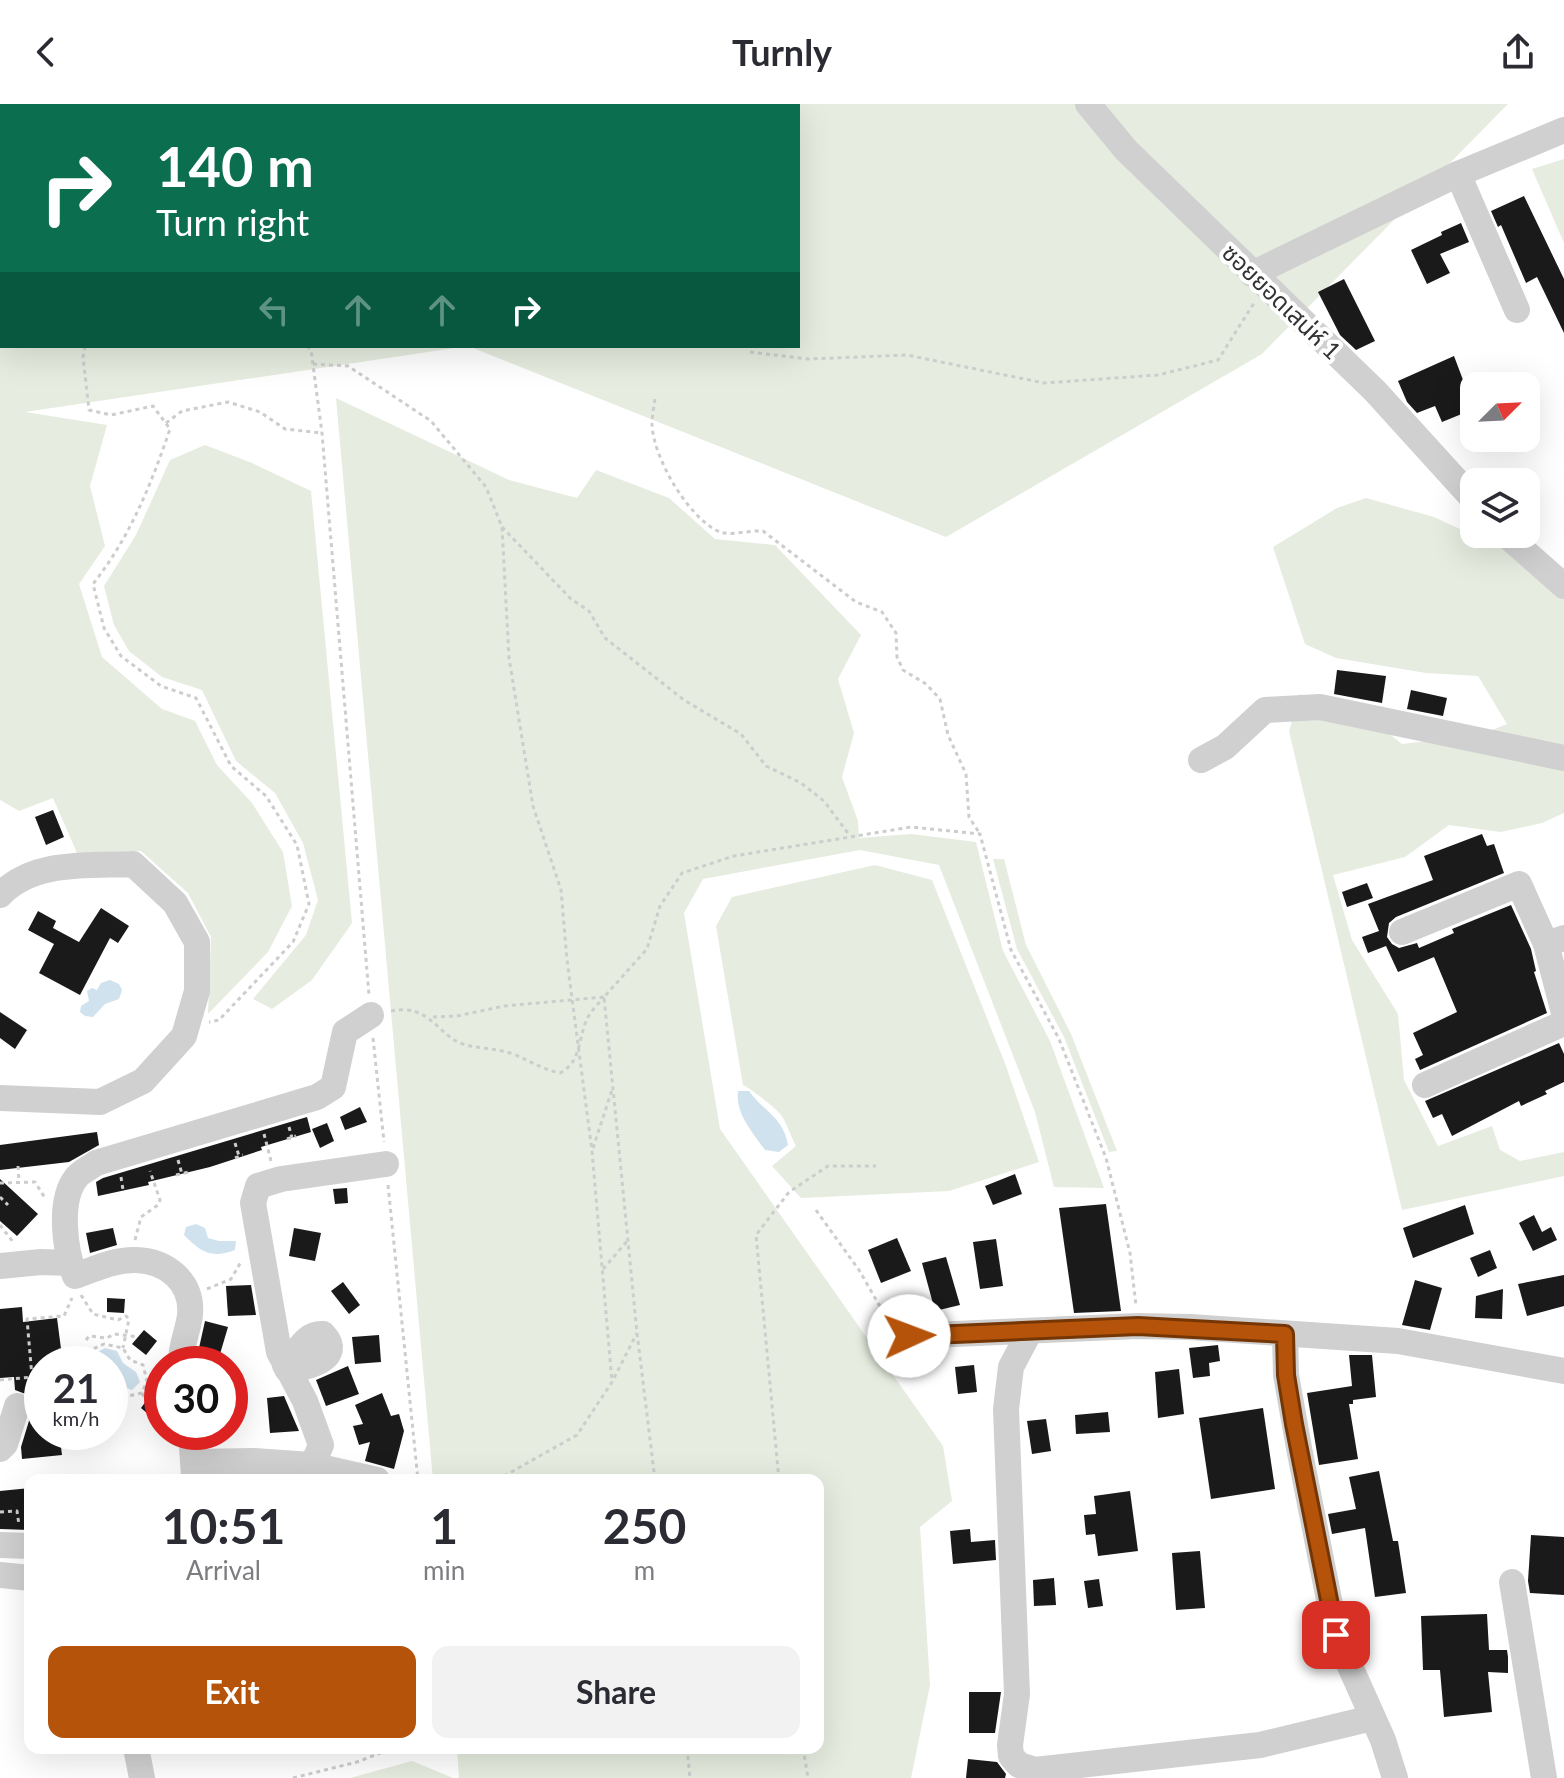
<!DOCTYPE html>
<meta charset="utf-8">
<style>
:root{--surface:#fff;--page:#f2f2f3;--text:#2b2b33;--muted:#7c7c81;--accent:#b45309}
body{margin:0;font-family:Lato,"Noto Sans Thai",sans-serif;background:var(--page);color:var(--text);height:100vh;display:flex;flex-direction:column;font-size:30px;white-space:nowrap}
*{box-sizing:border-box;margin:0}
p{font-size:26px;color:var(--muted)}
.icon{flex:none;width:44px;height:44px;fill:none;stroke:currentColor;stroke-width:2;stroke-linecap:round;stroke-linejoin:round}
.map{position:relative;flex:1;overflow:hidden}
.drawer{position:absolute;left:24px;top:1370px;width:800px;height:280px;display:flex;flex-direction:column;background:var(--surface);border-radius:16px;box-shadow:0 8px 32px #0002}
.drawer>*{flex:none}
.guide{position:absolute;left:0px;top:0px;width:800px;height:244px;box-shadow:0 8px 32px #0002;background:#0b6e4f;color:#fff;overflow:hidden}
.needle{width:52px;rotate:66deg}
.buttons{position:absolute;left:1460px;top:268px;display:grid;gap:16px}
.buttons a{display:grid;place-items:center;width:80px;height:80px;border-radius:16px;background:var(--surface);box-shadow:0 8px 32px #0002;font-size:40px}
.speed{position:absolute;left:24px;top:1242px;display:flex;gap:16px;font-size:40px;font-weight:700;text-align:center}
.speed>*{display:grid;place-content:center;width:104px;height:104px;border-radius:50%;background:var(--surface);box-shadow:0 8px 32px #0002;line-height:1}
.speed small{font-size:20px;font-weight:400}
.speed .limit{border:12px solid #d22;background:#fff;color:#111}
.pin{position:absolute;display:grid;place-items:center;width:68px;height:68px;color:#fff;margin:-34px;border-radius:16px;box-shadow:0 4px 12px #0006}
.me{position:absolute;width:88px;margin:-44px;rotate:88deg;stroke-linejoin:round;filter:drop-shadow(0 0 6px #0008)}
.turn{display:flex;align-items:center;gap:28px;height:168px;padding:0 24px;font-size:36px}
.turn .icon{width:104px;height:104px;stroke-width:2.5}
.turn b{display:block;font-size:56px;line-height:68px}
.lanes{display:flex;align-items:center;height:76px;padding:0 24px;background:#0003;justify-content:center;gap:40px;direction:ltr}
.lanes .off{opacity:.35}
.eta{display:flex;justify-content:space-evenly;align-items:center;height:136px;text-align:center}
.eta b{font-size:48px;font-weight:700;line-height:56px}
.primary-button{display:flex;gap:16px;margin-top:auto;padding:16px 24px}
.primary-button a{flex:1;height:92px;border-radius:16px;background:var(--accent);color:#fff;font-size:32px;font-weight:700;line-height:92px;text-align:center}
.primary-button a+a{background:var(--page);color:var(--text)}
header{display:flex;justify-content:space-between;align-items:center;height:104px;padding:0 24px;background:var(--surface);font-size:36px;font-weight:700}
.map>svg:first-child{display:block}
.green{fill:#e6ecdf;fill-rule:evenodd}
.water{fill:#cfe2ee}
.building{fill:#1a1a1a}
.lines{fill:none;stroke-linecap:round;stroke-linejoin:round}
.path{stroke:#cdcdcd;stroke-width:3;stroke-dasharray:4 4;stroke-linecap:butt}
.minor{stroke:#d0d0d0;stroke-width:26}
.route-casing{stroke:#753606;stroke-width:20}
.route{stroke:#b45309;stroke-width:14}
.labels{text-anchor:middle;stroke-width:8;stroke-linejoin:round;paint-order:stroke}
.street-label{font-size:24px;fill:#333;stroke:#fff}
</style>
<header><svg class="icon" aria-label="back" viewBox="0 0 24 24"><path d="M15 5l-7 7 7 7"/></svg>Turnly<svg class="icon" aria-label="share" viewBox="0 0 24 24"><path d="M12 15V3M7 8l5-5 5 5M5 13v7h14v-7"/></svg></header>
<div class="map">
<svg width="1564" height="1674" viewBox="0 0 1564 1674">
<rect width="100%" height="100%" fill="#fff"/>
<g class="green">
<path d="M0,0H1508L1262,250L946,433L468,242L25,308L107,321L90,382L105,442L79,480L102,553L162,605L195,617L217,661L252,699L283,748L292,802L268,848L208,910L211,833L188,789L141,747L77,749L53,694L19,707L0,696ZM2,2H798V242H2Z"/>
<path d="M1564,55V139L1532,65Z"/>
<path d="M336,294L509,376L577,394L596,366L669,394L715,435L775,441L861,531L838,575L854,629L842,673L858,717L859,734L911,730L976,738L1003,847L1050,937L1104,1084L1054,1083L1035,1008L939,761L860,746L703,775L684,809L720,1025L943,1342L952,1397L920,1423L930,1581L911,1674H459L457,1644H818V1376H433Z"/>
<path d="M205,341L252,359L311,387L352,819L312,876L272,905L253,895L306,831L318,796L303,739L275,689L236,657L202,586L162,573L129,547L114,521L104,482L136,431L170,356Z"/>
<path d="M1366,394L1434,413L1505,446L1564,492V709L1542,719L1501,728L1449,721L1405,753L1333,771L1352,836L1398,910L1404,976L1438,1042L1492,1022L1500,1046L1520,1057L1564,1048V1072L1402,1106L1289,627L1300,590L1365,611L1402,640L1480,631L1507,620L1478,572L1426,569L1336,554L1305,540L1273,443L1337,404Z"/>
<path d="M993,755H1004L1026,841L1071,930L1117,1047L1109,1048L1064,933L1017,845Z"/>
<path d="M875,761L932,776L1006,962L1039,1058L949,1087L801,1094L772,1062L796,1042C791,1033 787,1019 781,1011C776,1004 750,984 743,981L716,822L732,793Z"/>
<path d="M412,1657L453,1674H350Z"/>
</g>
<g class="water">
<path d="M110,876L119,880L122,886L119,895L105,900L93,913L85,912L80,908L81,902L89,897L87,887L92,884L97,886L101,879Z"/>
<path d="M738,987H749C765,1009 783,1013 788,1041L779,1048L765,1046C753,1029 735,1009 738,987Z"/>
<path d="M196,1120L205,1124L208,1134L219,1137H236L235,1146C211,1155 201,1148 184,1131L186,1123Z"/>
<path d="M105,1244L117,1247L123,1259L136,1268L140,1278L132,1286L124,1283L115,1269L110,1268V1260H97L98,1248Z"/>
</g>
<g class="building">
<path d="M1524,92L1564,175V229L1537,173L1526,179L1501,121L1498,123L1491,107Z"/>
<path d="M1461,119L1469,138L1440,150L1450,169L1427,180L1411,146L1442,131L1441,128Z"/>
<path d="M1344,175L1375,237L1356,246L1340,231L1318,188Z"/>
<path d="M1454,252L1474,305L1442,318L1435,302L1417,309L1407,298L1398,277Z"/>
<path d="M1337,566L1386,572L1382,599L1334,590Z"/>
<path d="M1411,586L1447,594L1443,612L1407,605Z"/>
<path d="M53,706L64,733L46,741L35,713Z"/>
<path d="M1482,730L1487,742L1494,740L1504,769L1396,813L1389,819L1387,833L1392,840L1399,844L1417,839L1419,844L1454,829L1452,825L1511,801L1531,845L1536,867L1534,868L1547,909L1420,966L1415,955L1423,951L1413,929L1457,908L1434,853L1398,868L1386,842L1368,849L1362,833L1379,827L1368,800L1433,776L1424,752Z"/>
<path d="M1367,779L1373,794L1347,803L1342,788Z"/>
<path d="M101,804L129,822L118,839L110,834L80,891L39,869L54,840L28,826L38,807L56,817L53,824L79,838Z"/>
<path d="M0,908L27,926L15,945L0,934Z"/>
<path d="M1559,939L1564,950V978L1545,987L1547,990L1521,1002L1519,997L1452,1032L1442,1010L1433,1014L1425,997Z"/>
<path d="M360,1003L367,1018L345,1026L340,1013Z"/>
<path d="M307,1013L311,1028L261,1043L262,1046L210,1063L148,1078L149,1081L98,1092L96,1078L103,1074Z"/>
<path d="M327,1019L334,1037L320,1044L312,1025Z"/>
<path d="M97,1028L99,1041L69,1058L0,1066V1041Z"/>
<path d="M1015,1070L1022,1090L993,1101L985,1082Z"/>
<path d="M0,1075L38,1110L17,1132L0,1117Z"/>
<path d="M347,1084L348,1099L335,1100L333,1085Z"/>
<path d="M1106,1100L1121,1207L1074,1209L1059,1104Z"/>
<path d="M1465,1101L1474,1130L1413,1154L1403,1124Z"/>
<path d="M1534,1111L1542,1128L1551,1123L1557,1136L1533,1147L1519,1119Z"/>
<path d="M113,1124L117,1141L90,1149L86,1129Z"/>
<path d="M294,1124L321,1129L315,1157L289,1152Z"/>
<path d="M897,1134L911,1167L881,1179L868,1146Z"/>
<path d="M996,1135L1003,1182L980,1185L973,1138Z"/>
<path d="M1490,1146L1497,1164L1478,1173L1470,1154Z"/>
<path d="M946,1153L960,1201L935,1207L922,1159Z"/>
<path d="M1564,1171V1202L1527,1212L1518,1180Z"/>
<path d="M1415,1176L1442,1184L1430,1226L1402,1221Z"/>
<path d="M343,1178L360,1201L349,1210L331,1187Z"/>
<path d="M251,1181L256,1211L228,1212L226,1182Z"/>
<path d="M1503,1185L1502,1215L1475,1214L1476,1192Z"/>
<path d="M107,1194L125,1195L124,1209L107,1208Z"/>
<path d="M22,1203L23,1218L57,1214L63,1260H42V1328H59L62,1351L22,1355L21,1343L32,1307V1298L28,1291L15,1286L14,1273L0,1274V1205Z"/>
<path d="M205,1217L228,1223L220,1250L199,1244Z"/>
<path d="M144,1226L157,1237L146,1251L132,1240Z"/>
<path d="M379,1231L381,1258L355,1260L352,1233Z"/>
<path d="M1218,1241L1220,1257L1209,1259L1210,1272L1193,1274L1189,1244Z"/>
<path d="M1349,1251H1372L1376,1293L1353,1296V1300H1349L1358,1355L1319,1361L1307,1289L1352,1282Z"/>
<path d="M974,1261L977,1288L958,1290L955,1263Z"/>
<path d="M348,1262L359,1290L326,1302L316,1276Z"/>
<path d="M1179,1265L1184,1310L1158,1314L1155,1268Z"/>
<path d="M152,1289L162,1297V1305L154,1315L141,1304Z"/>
<path d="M382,1289L391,1312L399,1310L404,1327L394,1365L365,1357L370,1338L359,1341L353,1322L363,1320L355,1301Z"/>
<path d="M284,1292L299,1327L270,1329L267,1294Z"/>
<path d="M1263,1304L1275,1385L1211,1395L1199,1314Z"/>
<path d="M1108,1308L1110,1328L1076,1330L1075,1311Z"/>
<path d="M1046,1315L1051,1347L1032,1350L1027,1317Z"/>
<path d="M1379,1367L1393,1437H1398L1406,1489L1375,1493L1365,1424L1332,1430L1328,1410L1356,1405L1349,1373Z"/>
<path d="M30,1384V1426L0,1425V1387Z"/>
<path d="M1130,1387L1138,1447L1098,1452L1095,1430L1086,1431L1084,1411L1096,1410L1094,1392Z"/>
<path d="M970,1425L971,1438L995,1436L996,1456L953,1460L950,1427Z"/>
<path d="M1531,1431L1564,1433V1491L1530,1489L1528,1477Z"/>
<path d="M1200,1447L1205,1504L1176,1506L1172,1449Z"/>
<path d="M1054,1474L1056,1501L1034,1502L1033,1476Z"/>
<path d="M1099,1475L1103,1502L1088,1504L1084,1477Z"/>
<path d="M1487,1510L1489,1546H1507L1508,1553V1569L1488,1568L1492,1608L1444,1613L1440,1566H1423L1421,1512Z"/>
<path d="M969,1588H1001L995,1629H969Z"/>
<path d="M968,1655L997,1658L1006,1670L1005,1674H966Z"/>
</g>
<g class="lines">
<g class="path">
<path d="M85,242L83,253L89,306L111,311L153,302L170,325C151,381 130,433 93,480L104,524L121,552L161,582L196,594L231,662L266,692L297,741L309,800L293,838L219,916L209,918"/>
<path d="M307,242L311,246L322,329L369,891"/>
<path d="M750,248L808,255L907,251L1044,279L1158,271L1218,256L1254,199"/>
<path d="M313,260L348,262L431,317L486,383L502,423L509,554L533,702L561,786L567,856L592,1047L612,1278"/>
<path d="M655,295C654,303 652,312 652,320C653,354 689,415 720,428C730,432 750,426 763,427L856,498L882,508L896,529L897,553L903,566L926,580L940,595L948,631L966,670L969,713L980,730"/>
<path d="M166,319L182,307L228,298L260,308L285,325L322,329"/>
<path d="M502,423L571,495L589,507L605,534L684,596L741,630L766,662L801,679L824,697L850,732"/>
<path d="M391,907C430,899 438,932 463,940C479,945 497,944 513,950C531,957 541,965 560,969C582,958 578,932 588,913C592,906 599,899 604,893"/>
<path d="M433,913L457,912L504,902L604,893"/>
<path d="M373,934L384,1038"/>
<path d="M289,1023L292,1034"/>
<path d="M264,1030L271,1057"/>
<path d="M287,1035L296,1032"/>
<path d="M235,1039L239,1052"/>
<path d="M593,1044L613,983"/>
<path d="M235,1054L243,1051"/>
<path d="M178,1056L182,1070"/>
<path d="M18,1062L19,1078"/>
<path d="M176,1071L189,1068"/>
<path d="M121,1073L123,1086"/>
<path d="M0,1079L35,1078L45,1094"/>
<path d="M388,1081L418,1376"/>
<path d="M0,1093L8,1101"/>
<path d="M816,1106L859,1166L890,1220"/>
<path d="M0,1121L13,1138"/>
<path d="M135,1136L141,1113L158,1101L160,1096L150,1067"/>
<path d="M603,1165L629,1135"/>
<path d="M207,1185L231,1175L242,1156"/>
<path d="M81,1191L93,1210L118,1216L126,1212L129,1215L123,1244"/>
<path d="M86,1236L89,1232L107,1234L114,1230L138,1233"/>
<path d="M91,1260L93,1245L104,1240L123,1244L130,1256L143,1261L147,1277L142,1289L128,1292L116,1287L113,1275L110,1274"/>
<path d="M0,1276L32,1273L27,1215L64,1212L72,1194"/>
<path d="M142,1289L146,1297"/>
<path d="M497,1376L577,1331L612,1278L637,1229"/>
<path d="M655,1376L637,1229L604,893L647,845L660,802L682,769L734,752L911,723L980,730L1011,846L1059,935L1106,1054L1130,1149L1136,1202"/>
<path d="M779,1376L756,1131L789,1088L828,1062H876"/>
<path d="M0,1408L17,1407L19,1421"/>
<path d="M687,1644L690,1674"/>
<path d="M803,1644L808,1674"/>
<path d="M293,1674L357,1658L393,1644"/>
</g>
<g class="minor">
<path d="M1088,0L1126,46L1375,287L1474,396"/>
<path d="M1458,70L1517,206"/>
<path d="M1252,170L1458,70L1564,26"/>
<path d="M1505,430L1564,482"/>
<path d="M1201,656L1225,643L1265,606L1320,603L1564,654"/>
<path d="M0,791C33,756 89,762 133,760L175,799L197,838V887L184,932L143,977L100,998L0,994"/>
<path d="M1402,828L1519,780L1546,840"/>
<path d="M1564,834L1546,840L1564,909"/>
<path d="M1425,981L1564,919"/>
<path d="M0,1162L41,1158L70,1159"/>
<path d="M1030,1227L1011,1263L1006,1305L1017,1590L1010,1641L1011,1652L1019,1661L1035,1666L1260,1641L1372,1614"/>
<path d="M1285,1230L1286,1271L1299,1344L1336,1531L1383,1636L1395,1674"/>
<path d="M909,1232L1138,1222L1190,1223L1398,1237L1564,1267"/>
<path d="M181,1260C180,1243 188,1228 190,1211C193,1178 167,1157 136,1156C115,1155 95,1165 75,1172C65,1147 58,1097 76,1074C80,1068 90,1064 96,1059L317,993L333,983L345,928L371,911"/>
<path d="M285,1261C298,1249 304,1229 323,1230C346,1254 307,1265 287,1265"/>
<path d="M191,1328L194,1372"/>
<path d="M0,1345L5,1340L17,1302"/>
<path d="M194,1358L254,1357L311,1361L377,1376"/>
<path d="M306,1376L321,1341L305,1297L279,1248L253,1099L258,1082L281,1075L386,1060"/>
<path d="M0,1441L30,1442"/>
<path d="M0,1471L30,1474"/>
<path d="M1512,1478L1544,1674"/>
<path d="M136,1644L142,1674"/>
</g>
</g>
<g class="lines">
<g class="route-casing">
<path id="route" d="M909,1232L1138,1222L1285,1230L1286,1271L1294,1320L1336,1531"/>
</g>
<use href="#route" class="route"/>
</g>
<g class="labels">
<g class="street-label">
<text transform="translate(1281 198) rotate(44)" y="8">ซอยยอดเสน่ห์ 1</text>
</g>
</g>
</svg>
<div class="buttons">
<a><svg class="needle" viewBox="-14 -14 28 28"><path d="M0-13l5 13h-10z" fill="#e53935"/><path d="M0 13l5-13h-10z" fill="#7c7c81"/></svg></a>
<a><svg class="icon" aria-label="layers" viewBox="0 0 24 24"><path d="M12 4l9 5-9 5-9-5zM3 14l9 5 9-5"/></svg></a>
</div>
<div class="speed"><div>21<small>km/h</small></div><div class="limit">30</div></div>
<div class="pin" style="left:1336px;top:1531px;background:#d93025"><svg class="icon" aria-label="arrive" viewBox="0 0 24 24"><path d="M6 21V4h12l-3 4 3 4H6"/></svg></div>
<svg class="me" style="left:909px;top:1232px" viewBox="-20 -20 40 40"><circle r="19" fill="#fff"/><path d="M0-13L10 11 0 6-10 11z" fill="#b45309"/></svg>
<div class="guide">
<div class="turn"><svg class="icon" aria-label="right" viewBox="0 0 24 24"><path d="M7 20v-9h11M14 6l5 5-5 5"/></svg><div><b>140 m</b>Turn right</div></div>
<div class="lanes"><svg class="icon off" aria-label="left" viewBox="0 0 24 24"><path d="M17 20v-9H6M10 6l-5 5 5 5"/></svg><svg class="icon off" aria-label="ahead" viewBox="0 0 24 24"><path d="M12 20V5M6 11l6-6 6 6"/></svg><svg class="icon off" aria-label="ahead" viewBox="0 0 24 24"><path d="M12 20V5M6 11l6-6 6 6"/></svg><svg class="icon" aria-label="right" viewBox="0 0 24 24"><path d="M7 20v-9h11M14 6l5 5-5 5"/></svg></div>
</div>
<section class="drawer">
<div class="eta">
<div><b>10:51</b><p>Arrival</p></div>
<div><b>1</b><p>min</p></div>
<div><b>250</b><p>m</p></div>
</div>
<div class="primary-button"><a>Exit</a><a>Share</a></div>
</section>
</div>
